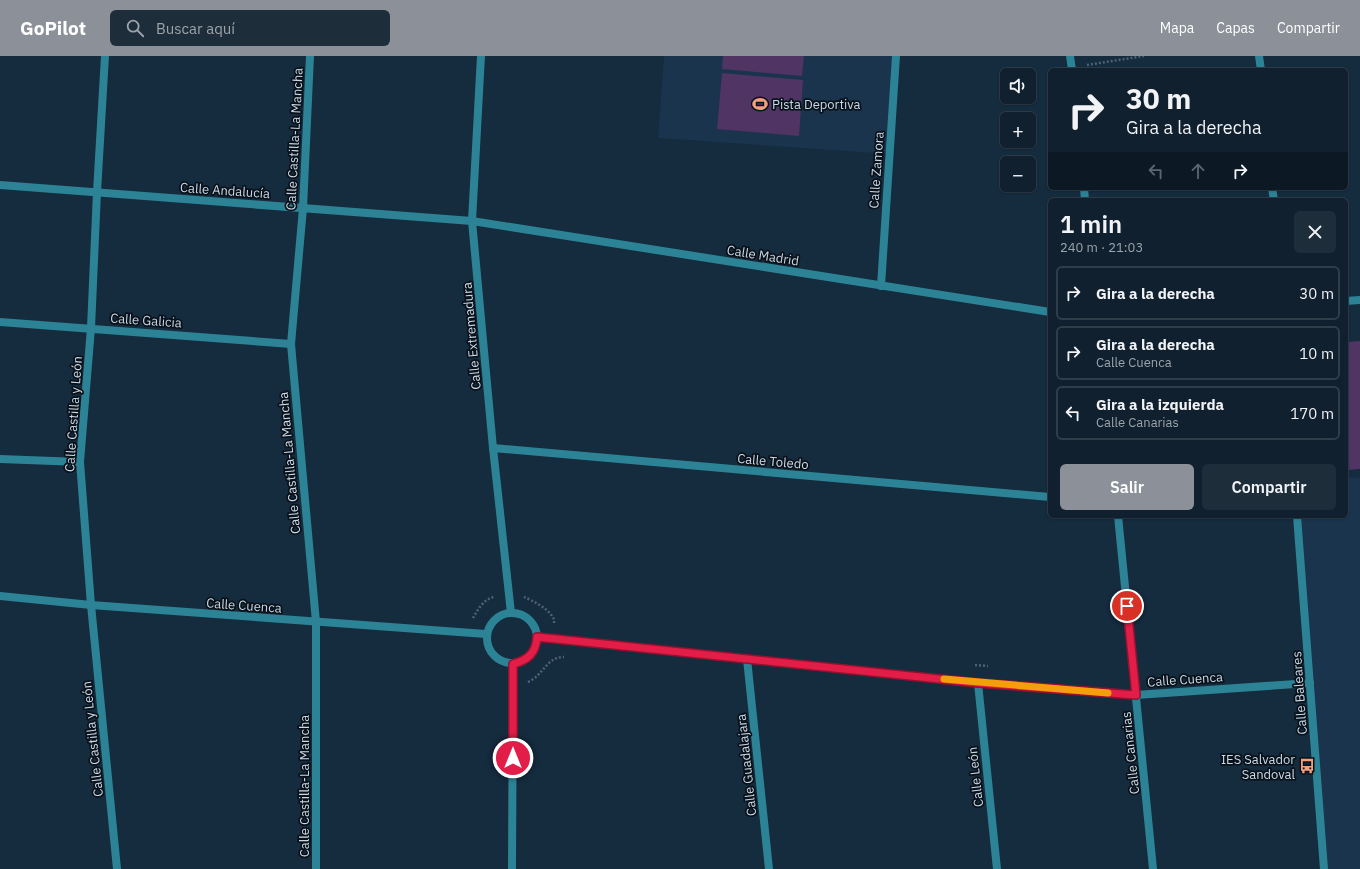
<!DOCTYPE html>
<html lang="es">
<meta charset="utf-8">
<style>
:root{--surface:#10202e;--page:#1e2d3a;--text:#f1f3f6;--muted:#9ca3aa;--line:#303e4a;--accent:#8c9099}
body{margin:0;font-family:"IBM Plex Sans",sans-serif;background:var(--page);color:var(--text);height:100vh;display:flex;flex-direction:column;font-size:15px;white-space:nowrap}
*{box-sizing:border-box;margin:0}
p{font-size:13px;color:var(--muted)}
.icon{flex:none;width:22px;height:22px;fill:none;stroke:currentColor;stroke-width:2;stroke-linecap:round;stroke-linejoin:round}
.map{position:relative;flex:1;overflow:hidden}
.drawer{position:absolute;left:1048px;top:142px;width:300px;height:320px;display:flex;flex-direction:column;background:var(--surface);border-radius:6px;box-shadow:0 1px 3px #0004,0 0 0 1px var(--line)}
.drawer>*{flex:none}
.guide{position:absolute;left:1048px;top:12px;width:300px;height:122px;border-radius:6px;box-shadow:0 1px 3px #0004,0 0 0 1px var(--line);background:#10202e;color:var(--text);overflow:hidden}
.controls{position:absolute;left:1000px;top:12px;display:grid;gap:8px}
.controls a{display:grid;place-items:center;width:36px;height:36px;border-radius:6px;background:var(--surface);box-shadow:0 1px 3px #0004,0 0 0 1px var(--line);font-size:20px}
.pin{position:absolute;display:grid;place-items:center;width:34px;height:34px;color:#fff;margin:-17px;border:2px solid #fff;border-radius:50%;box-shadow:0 1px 4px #0007}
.me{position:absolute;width:44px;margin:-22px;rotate:0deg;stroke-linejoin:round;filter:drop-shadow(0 0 3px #0008)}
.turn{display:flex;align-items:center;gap:14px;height:84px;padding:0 12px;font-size:18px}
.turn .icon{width:52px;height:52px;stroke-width:2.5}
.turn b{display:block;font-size:28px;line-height:34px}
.lanes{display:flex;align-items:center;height:38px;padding:0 12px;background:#0003;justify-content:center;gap:20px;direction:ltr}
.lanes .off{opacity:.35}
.round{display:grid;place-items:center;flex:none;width:42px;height:42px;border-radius:6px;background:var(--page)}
.overview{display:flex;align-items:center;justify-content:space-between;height:68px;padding:0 12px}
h1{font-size:24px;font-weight:600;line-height:30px}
.action{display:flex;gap:8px;margin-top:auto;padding:8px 12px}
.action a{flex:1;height:46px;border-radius:6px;background:var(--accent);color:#fff;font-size:16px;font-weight:600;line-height:46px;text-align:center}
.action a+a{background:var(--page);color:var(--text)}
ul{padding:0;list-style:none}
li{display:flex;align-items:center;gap:12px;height:54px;margin:0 8px 6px;padding:0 4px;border:2px solid var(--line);border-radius:6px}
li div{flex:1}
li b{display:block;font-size:15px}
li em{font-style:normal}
header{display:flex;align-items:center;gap:24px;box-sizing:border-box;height:56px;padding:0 20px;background:var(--accent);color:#fff}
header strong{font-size:19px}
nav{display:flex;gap:22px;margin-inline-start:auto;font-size:14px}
.search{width:280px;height:36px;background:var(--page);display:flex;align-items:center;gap:10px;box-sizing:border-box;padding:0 14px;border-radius:6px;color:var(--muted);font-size:15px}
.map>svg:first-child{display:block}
.built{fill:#19344c}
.green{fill:#503463}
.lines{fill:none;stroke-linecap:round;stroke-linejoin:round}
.path{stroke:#4f6273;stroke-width:2.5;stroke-dasharray:2 2;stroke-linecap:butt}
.minor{stroke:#2d8396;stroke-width:8}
.route-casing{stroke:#92132f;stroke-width:10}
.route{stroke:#e11d48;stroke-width:7}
.slow{stroke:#f59e0b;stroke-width:7}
.labels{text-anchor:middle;stroke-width:3.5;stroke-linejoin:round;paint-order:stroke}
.poi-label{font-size:13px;fill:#cbd8e5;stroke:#09121b;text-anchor:start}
.street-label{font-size:13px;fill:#cbd8e5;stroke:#09121b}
</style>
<header>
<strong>GoPilot</strong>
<div class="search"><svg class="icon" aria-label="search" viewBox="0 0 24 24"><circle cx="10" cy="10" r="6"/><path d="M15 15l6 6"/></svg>Buscar aquí</div>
<nav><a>Mapa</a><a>Capas</a><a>Compartir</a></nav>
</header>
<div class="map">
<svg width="1360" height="813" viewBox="0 0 1360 813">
<rect width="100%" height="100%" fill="#152b3e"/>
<g class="built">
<path d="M664,0H896L889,98L658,82Z"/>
<path d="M1346,421L1360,422V813H1324L1298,460H1346Z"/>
</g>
<g class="green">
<path d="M723,0H804L802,20L722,13Z"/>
<path d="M722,17L803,24L799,80L717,73Z"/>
<path d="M1360,285V413L1346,414V286Z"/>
</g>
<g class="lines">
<g class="path">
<path d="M1087,9L1144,0"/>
<path d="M524,541C532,544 548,553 552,560C554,562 554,564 554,567"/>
<path d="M473,562C478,553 484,543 494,541"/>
<path d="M975,609L988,610"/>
<path d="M528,626C544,619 546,601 564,601"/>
</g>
<g class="minor">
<path d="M105,0L97,136L91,272L80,406L91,549L117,813"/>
<path d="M310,0L303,152L291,288L316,566V813"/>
<path d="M481,0L472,165L493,392L511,557"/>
<path d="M1070,0L1072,14"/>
<path d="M1259,0L1261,14"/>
<path d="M0,129L472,165L1050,256"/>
<path d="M1084,132L1085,144"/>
<path d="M1272,132L1274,144"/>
<path d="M881,230L896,0"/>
<path d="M1346,245L1360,244"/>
<path d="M0,266L291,288"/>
<path d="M493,392L1050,441"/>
<path d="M0,403L80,406"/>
<path d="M1118,460L1153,813"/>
<path d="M1297,460L1324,813"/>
<path d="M0,540L91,549L486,578"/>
<circle cx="512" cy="582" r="25"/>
<path d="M537,581L978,627L1136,639L1310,627"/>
<path d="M747,603L769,813"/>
<path d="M978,627L997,813"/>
<path d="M512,813L513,608"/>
</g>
</g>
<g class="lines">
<g class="route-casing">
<path id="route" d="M513,702V608C528,604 536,597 537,581L978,627L1136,639L1127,550"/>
</g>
<use href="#route" class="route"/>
<path class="slow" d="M944,623L1108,637"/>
</g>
<defs>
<g id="stadium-bare" transform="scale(1.2)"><path d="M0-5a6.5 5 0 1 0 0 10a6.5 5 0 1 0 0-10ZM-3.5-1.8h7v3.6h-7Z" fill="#f2a17e" stroke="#09121b" stroke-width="2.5" paint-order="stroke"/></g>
<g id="bus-bare" transform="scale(1.2)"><path d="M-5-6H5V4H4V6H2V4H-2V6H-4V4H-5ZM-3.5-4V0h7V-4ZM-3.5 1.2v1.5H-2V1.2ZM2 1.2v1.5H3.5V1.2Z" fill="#f2a17e" stroke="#09121b" stroke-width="2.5" paint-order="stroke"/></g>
</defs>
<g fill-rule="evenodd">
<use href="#stadium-bare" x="760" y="48"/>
<use href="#bus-bare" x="1307" y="710"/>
</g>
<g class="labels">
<g class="poi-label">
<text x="772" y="53">Pista Deportiva</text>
<text x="1295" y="708" text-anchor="end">IES Salvador<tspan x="1295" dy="15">Sandoval</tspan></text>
</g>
<g class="street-label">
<text transform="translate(294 83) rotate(-87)" y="5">Calle Castilla-La Mancha</text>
<text transform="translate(876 114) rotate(-86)" y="5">Calle Zamora</text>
<text transform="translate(225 134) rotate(4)" y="5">Calle Andalucía</text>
<text transform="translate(763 199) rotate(9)" y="5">Calle Madrid</text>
<text transform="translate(146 264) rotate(4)" y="5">Calle Galicia</text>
<text transform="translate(471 280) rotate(-95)" y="5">Calle Extremadura</text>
<text transform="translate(73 358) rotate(-86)" y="5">Calle Castilla y León</text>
<text transform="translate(773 405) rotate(5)" y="5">Calle Toledo</text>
<text transform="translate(289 407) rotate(-95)" y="5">Calle Castilla-La Mancha</text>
<text transform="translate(244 549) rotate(4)" y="5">Calle Cuenca</text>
<text transform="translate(1185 623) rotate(-4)" y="5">Calle Cuenca</text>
<text transform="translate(1299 637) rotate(-94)" y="5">Calle Baleares</text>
<text transform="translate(92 683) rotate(-96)" y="5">Calle Castilla y León</text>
<text transform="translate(1130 697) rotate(-96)" y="5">Calle Canarias</text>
<text transform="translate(746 709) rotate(-96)" y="5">Calle Guadalajara</text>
<text transform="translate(975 721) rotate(-96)" y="5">Calle León</text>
<text transform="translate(304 730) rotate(-90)" y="5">Calle Castilla-La Mancha</text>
</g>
</g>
</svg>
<div class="controls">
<a><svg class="icon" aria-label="sound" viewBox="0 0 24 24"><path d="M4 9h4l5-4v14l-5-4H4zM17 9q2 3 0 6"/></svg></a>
<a>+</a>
<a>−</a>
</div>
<div class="pin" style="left:1127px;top:550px;background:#d93025"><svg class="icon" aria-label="arrive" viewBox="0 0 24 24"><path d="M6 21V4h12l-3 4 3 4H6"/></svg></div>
<svg class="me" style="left:513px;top:702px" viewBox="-20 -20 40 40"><circle r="17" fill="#e11d48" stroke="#fff" stroke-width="3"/><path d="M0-11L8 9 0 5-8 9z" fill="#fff"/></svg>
<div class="guide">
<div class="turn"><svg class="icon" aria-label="right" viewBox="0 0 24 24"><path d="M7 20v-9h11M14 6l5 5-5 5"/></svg><div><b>30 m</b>Gira a la derecha</div></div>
<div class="lanes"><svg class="icon off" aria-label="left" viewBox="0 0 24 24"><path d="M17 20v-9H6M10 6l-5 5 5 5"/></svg><svg class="icon off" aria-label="ahead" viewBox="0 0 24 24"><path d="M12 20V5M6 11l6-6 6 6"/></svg><svg class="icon" aria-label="right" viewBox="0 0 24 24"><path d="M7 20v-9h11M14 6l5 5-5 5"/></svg></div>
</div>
<section class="drawer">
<div class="overview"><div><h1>1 min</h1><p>240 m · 21:03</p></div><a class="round"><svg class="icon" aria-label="close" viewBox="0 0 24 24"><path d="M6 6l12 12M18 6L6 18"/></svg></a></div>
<ul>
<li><svg class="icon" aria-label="right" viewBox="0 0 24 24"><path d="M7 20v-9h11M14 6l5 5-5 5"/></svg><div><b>Gira a la derecha</b></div><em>30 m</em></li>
<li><svg class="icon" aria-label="right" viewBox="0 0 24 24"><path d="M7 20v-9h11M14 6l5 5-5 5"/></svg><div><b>Gira a la derecha</b><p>Calle Cuenca</p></div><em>10 m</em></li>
<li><svg class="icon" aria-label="left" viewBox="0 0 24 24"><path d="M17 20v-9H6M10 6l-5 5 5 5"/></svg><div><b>Gira a la izquierda</b><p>Calle Canarias</p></div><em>170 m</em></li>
</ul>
<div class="action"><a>Salir</a><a>Compartir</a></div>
</section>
</div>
